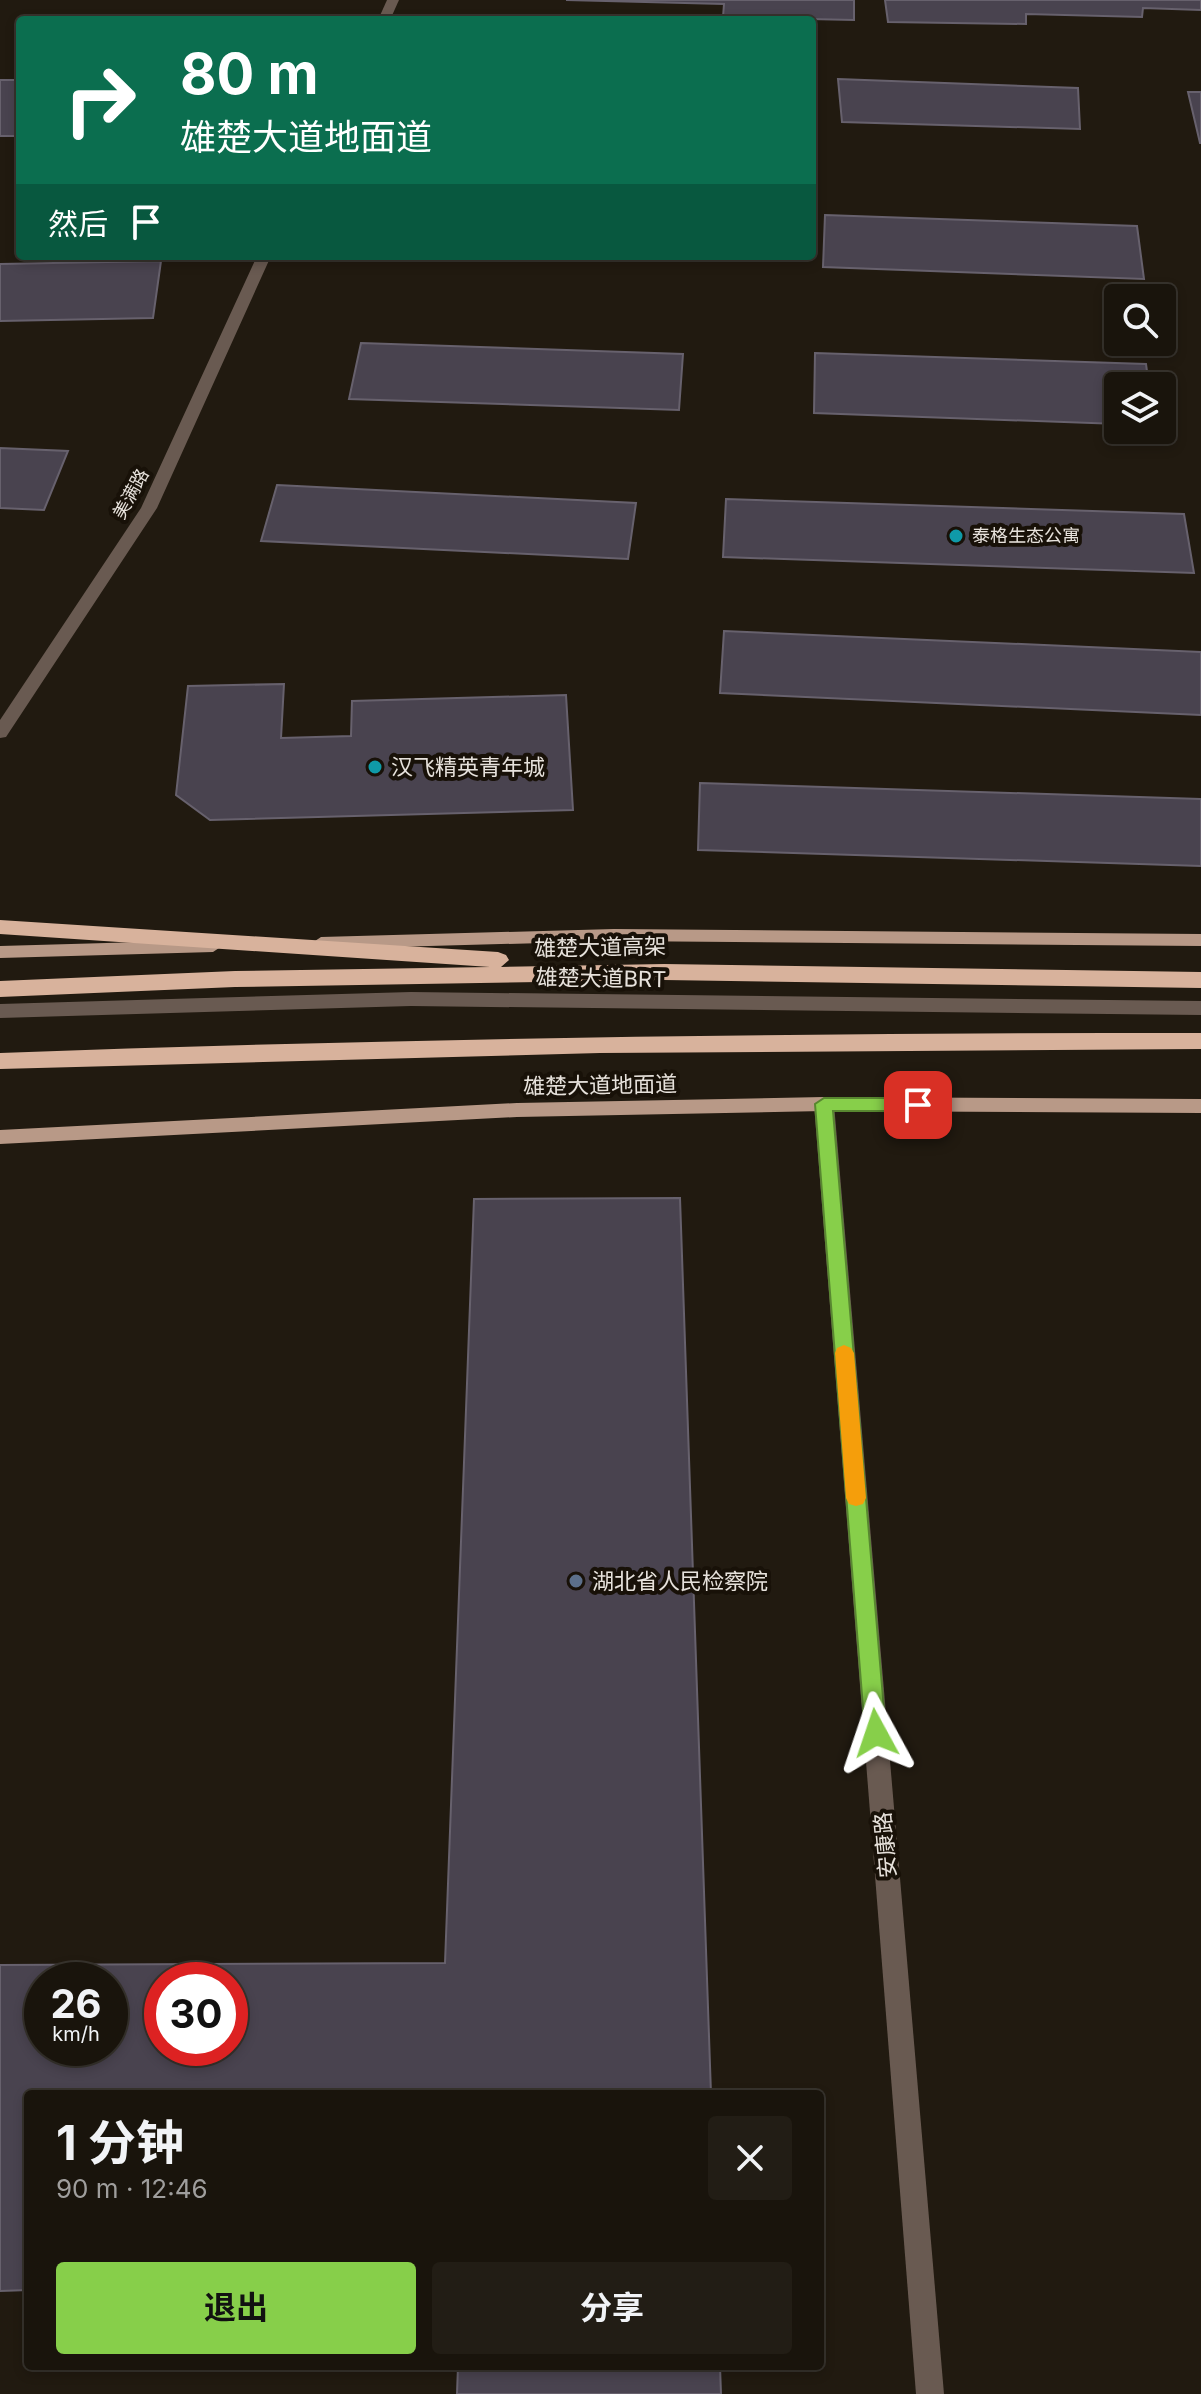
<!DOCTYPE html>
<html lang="zh">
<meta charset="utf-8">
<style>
:root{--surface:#19140c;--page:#221d15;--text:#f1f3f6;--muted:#9f9e9d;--line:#37332d;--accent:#87cf4a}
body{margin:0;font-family:Inter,"Noto Sans SC",sans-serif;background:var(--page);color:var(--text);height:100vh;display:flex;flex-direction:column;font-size:30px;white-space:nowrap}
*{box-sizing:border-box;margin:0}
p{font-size:26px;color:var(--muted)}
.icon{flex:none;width:44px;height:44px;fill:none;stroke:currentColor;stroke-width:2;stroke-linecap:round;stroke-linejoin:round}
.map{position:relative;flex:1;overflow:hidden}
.panel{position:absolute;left:24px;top:2090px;width:800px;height:280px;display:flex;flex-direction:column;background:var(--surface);border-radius:8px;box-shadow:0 4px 12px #0003,0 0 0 2px var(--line)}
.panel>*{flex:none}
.guide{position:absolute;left:16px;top:16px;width:800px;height:244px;border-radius:8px;box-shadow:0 4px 12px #0003,0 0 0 2px var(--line);background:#0b6e4f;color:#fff;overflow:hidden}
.tools{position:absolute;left:1104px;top:284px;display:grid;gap:16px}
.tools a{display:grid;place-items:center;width:72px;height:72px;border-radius:8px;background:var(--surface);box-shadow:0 4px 12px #0003,0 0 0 2px var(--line);font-size:40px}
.speed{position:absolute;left:24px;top:1962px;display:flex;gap:16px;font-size:40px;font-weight:700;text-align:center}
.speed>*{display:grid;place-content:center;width:104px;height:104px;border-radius:50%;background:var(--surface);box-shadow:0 4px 12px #0003,0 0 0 2px var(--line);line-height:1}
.speed small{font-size:20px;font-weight:400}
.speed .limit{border:12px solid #d22;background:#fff;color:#111}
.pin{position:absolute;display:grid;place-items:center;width:68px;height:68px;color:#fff;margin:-34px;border-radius:16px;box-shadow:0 4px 12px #0006}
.me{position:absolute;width:88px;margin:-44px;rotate:355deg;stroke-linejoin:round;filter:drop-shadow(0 0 6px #0008)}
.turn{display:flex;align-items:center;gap:28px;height:168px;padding:0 32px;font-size:36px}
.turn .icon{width:104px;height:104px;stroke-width:2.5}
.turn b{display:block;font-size:56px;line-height:68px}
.then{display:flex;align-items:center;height:76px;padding:0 32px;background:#0003;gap:16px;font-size:30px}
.round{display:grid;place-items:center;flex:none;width:84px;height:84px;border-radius:8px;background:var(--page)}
.head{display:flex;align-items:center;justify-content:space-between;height:136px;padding:0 32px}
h1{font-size:48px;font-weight:700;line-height:60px}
.primary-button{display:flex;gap:16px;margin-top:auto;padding:16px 32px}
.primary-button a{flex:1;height:92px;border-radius:8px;background:var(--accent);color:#111;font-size:32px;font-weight:700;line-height:92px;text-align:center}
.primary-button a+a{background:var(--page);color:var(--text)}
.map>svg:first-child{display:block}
.building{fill:#49434f;stroke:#67616d;stroke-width:2;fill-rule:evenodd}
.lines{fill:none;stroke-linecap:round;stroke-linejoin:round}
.lane{fill:#695a51;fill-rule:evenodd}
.street{fill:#695a51;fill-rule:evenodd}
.primary{fill:#b89987;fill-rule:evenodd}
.highway{fill:#d8b29c;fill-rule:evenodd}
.route{fill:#87cf4a;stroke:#588730;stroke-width:2}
.slow{fill:#f59e0b}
.culture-dot{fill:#0f9aa8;stroke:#181108;stroke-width:3}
.service-dot{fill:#5c6f8a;stroke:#181108;stroke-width:3}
.labels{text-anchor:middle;stroke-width:8;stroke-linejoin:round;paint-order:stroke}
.far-street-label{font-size:18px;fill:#e7e2dc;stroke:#181108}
.far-poi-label{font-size:18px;fill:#e7e2dc;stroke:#181108;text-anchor:start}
.poi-label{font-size:22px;fill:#e7e2dc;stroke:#181108;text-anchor:start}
.street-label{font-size:22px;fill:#e7e2dc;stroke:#181108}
</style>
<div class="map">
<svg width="1201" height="2394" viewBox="0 0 1201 2394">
<rect width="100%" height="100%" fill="#211a10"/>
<g class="building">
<path d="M566,0H854V20L723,17L724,4Z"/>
<path d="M885,0H1201V10L1143,8L1142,17L1026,14V24L888,22Z"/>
<path d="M838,79L1078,88L1080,129L842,122Z"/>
<rect x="0" y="80" width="20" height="56"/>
<path d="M1188,92H1201V143H1200Z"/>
<path d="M825,215L1137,226L1144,279L823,267Z"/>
<path d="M161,261L153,318L0,321V264Z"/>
<path d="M361,343L683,354L679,410L349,399Z"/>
<path d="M815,353L1146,364L1149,386H1118V424L814,413Z"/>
<path d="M0,448L68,451L44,510L0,508Z"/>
<path d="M277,485L636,503L628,559L261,541Z"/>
<path d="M726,499L1184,514L1194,573L723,557Z"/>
<path d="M724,631L1201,652V715L720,693Z"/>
<path d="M284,684L281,738L351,736L352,701L566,695L573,810L210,820L176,795L188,686Z"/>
<path d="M700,783L1201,799V866L698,850Z"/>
<path d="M680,1198L711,2094H28V2290L0,2291V1965L445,1963L474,1199ZM42,1980H110V2048H42ZM162,1980H230V2048H162Z"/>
<path d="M458,2366H720L721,2394H457Z"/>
</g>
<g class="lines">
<path class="lane" d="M411,992L1201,1001V1015L411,1006L0,1018V1004Z"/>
<g class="street">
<path d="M387,0H399L390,20H378Z"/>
<path d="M257,256H271L157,508L6,737L0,738V720L141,508Z"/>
<path d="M824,1097L834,1104L944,2394H916L814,1104Z"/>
</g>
<g class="primary">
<path d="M614,929L1201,934V946L614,941L321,949L312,943L321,937Z"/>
<path d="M213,940L222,946L213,952L0,958V946Z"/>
<path d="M824,1097L1201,1099V1113L824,1111L517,1117L0,1144V1130L517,1103Z"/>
</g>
<g class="highway">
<path d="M0,920L498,952L506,955L509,960L501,967L664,964L1201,972V988L664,980L235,987L0,997V981L235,971L490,967L0,934Z"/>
<path d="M1201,1033V1049L600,1053L0,1069V1053C400,1038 800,1033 1201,1033Z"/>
</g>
</g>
<path class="route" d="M824,1098H918L927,1105L918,1111H833L886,1733L883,1740L876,1743L868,1740L865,1733L815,1104Z"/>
<path class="slow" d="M844,1345L851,1348L854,1353L866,1498L863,1504L856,1506L849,1504L846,1498L835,1353L837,1348Z"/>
<g class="culture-dot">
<circle cx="956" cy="536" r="8"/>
<circle cx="375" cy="767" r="8"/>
</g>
<circle class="service-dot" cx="576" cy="1581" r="8"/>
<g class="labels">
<g class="far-street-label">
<text transform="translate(131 494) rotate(-61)" y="6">美满路</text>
</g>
<g class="far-poi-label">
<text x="972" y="542">泰格生态公寓</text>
</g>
<g class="poi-label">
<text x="391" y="775">汉飞精英青年城</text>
<text x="592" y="1589">湖北省人民检察院</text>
</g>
<g class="street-label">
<text transform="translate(600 947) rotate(-1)" y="8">雄楚大道高架</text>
<text transform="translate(601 978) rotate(1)" y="8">雄楚大道BRT</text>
<text transform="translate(600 1085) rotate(-1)" y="8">雄楚大道地面道</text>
<text transform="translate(885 1845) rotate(-95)" y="8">安康路</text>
</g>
</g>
</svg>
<div class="tools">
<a><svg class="icon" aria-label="search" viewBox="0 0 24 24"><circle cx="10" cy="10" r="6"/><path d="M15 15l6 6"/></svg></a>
<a><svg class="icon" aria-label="layers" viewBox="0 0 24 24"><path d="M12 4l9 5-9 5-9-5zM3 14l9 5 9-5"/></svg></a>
</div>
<div class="speed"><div>26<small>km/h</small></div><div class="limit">30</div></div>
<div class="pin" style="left:918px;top:1105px;background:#d93025"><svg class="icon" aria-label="arrive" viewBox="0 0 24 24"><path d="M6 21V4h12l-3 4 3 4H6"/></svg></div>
<svg class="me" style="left:876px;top:1733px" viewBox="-20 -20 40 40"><path d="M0-17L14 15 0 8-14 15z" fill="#87cf4a" stroke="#fff" stroke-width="4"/></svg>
<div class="guide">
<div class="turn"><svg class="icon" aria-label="right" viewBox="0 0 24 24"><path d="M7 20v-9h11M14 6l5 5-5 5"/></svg><div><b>80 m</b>雄楚大道地面道</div></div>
<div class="then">然后<svg class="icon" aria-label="arrive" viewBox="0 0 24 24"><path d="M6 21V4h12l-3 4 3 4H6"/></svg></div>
</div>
<section class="panel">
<div class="head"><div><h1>1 分钟</h1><p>90 m · 12:46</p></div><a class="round"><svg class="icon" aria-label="close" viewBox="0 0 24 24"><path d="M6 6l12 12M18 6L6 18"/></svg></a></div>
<div class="primary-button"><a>退出</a><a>分享</a></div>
</section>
</div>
